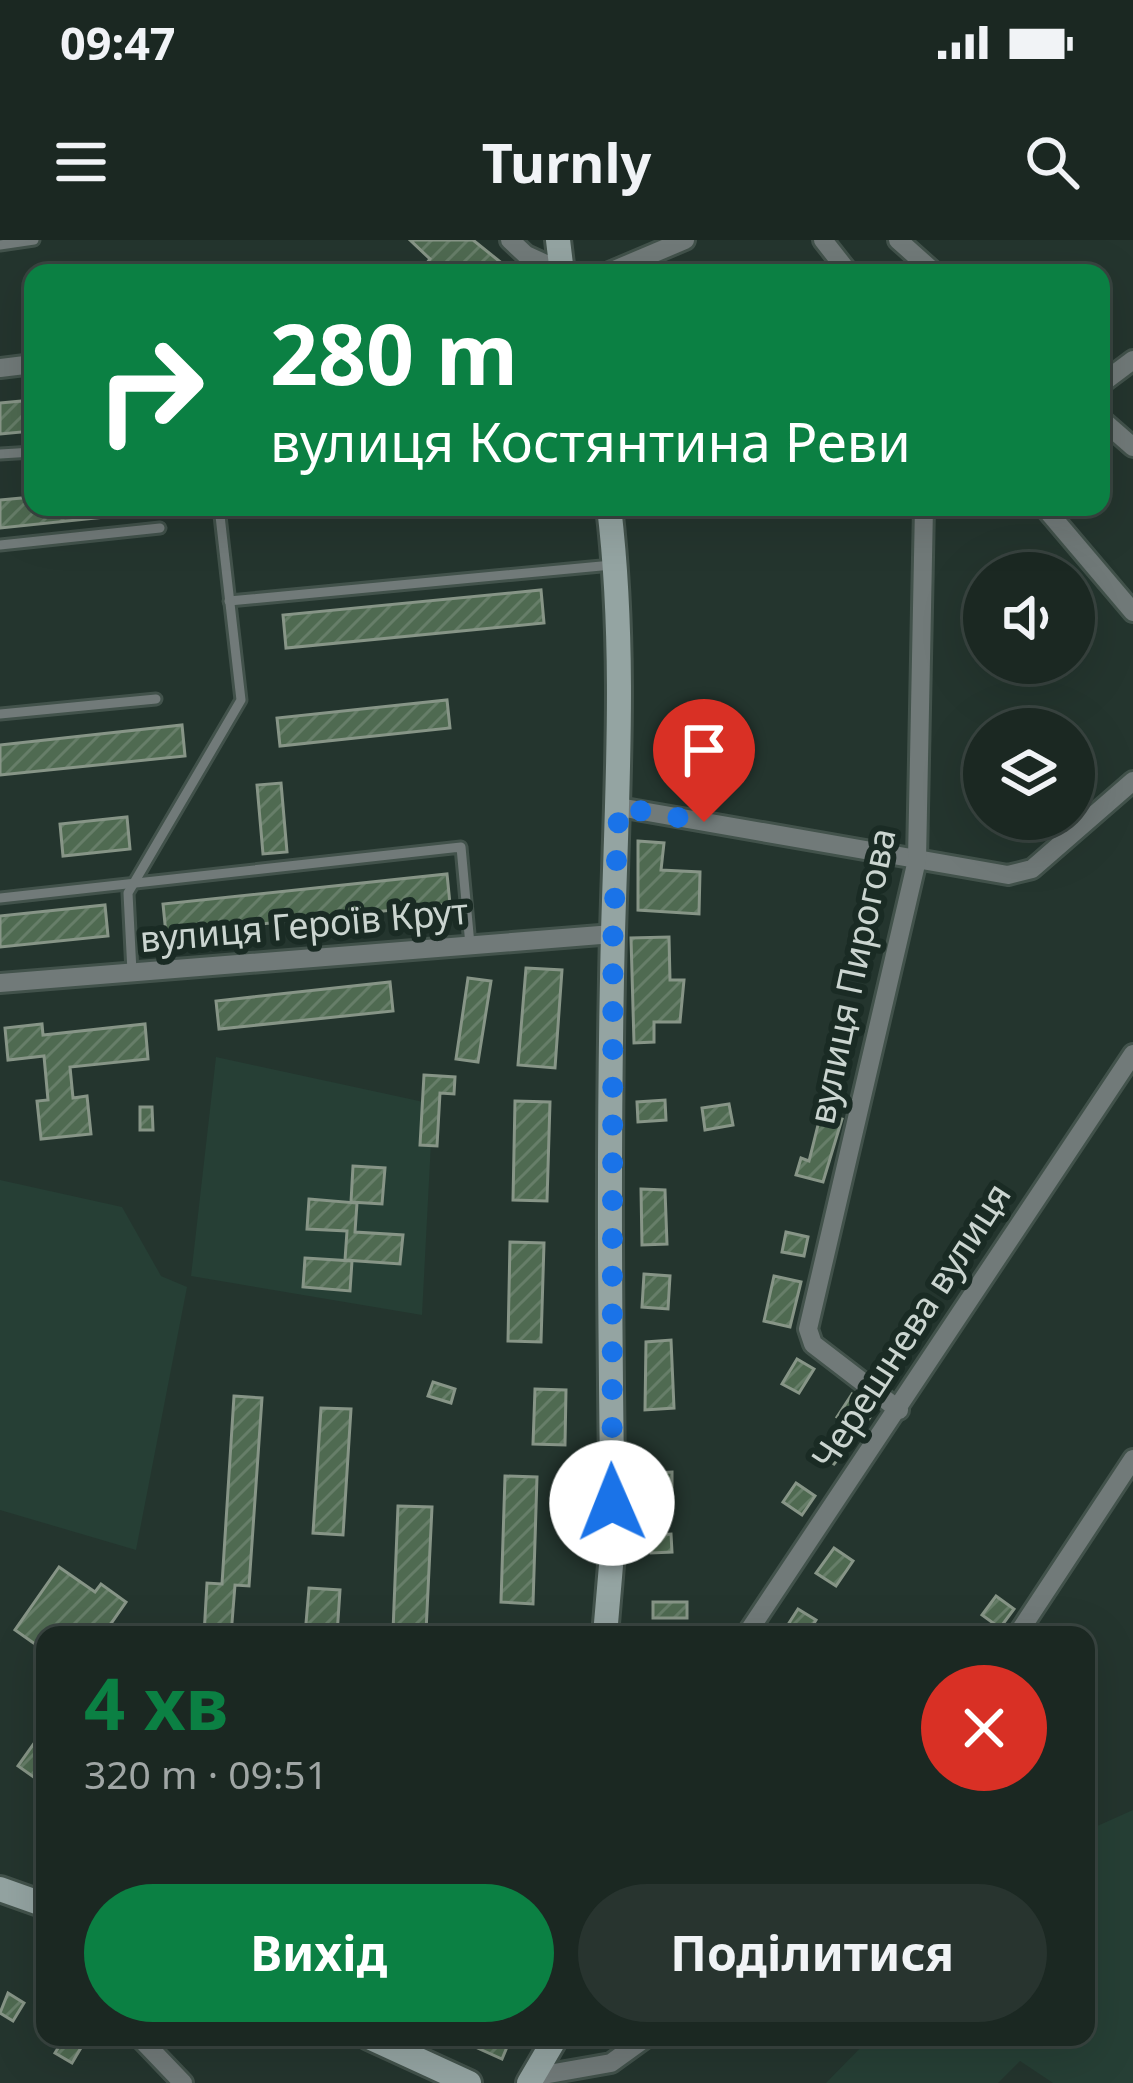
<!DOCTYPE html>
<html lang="uk">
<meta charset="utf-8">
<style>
:root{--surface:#1b2822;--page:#28342f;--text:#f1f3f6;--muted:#a0a6a5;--line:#394440;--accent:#0b8043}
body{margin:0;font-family:"Noto Sans",sans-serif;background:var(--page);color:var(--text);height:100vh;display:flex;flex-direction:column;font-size:45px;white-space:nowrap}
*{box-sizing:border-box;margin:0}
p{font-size:39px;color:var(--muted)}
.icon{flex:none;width:66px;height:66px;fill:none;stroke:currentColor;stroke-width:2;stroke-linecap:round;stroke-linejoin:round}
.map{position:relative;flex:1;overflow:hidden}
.drawer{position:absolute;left:36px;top:1386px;width:1059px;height:420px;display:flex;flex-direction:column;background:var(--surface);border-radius:24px;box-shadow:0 12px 48px #0002,0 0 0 3px var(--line)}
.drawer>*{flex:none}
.guide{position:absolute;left:24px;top:24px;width:1086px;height:252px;border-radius:24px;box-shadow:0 12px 48px #0002,0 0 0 3px var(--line);background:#0b8043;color:#fff;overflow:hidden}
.buttons{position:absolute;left:963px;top:312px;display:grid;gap:24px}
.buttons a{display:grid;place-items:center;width:132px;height:132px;border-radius:50%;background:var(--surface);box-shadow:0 12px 48px #0002,0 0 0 3px var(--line);font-size:60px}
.pin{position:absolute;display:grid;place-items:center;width:102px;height:102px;color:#fff;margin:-123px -51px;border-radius:50% 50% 50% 0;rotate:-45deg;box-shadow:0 0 12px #0007}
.pin .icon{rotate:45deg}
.me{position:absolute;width:132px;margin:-66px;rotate:359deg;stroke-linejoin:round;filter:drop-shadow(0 0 9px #0008)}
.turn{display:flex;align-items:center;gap:42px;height:252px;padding:0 48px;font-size:54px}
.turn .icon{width:156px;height:156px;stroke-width:2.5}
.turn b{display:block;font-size:84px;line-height:102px}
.round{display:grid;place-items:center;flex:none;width:126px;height:126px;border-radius:63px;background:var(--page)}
.overview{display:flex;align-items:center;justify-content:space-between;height:204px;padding:0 48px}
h1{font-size:72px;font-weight:700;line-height:90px;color:var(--accent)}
.action{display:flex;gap:24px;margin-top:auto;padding:24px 48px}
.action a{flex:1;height:138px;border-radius:72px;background:var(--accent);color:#fff;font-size:48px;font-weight:700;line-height:138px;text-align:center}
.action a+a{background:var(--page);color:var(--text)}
.status{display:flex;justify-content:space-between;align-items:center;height:84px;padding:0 60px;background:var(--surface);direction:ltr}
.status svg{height:33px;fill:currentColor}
header{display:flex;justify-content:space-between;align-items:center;height:156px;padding:0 48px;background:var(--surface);font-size:54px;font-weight:700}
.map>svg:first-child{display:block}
.built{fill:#263f35}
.building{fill:url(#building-hatch);stroke:#879587;stroke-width:3}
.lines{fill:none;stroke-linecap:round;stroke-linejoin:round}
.lane-casing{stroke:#42524b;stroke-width:15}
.street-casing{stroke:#42524b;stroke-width:24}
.secondary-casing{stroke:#42524b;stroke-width:30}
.lane{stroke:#717a79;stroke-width:9}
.street{stroke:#717a79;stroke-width:18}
.secondary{stroke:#94a4a2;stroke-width:24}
.route{stroke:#1a73e8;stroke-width:21;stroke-dasharray:0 37.8}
.labels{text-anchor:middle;stroke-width:12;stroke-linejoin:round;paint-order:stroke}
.street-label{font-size:36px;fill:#cbd5d0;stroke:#1a2b24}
</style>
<div class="status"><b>09:47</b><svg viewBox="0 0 49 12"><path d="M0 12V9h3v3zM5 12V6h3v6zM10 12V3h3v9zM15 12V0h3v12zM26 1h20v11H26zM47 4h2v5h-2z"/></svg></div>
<header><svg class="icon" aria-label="menu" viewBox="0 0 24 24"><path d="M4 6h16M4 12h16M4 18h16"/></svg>Turnly<svg class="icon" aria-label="search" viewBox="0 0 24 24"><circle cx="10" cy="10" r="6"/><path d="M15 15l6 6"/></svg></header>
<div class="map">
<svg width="1133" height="1843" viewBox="0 0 1133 1843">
<defs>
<pattern id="building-hatch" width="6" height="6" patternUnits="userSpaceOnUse" patternTransform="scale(3)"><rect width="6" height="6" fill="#4f6a51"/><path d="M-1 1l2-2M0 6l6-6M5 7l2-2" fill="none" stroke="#677e69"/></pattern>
</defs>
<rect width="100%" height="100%" fill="#24352e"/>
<g class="built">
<path d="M216,817L433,864L422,1075L191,1036Z"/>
<path d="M0,940L122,967L161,1036L187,1047L136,1310L0,1270Z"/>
<path d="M1133,1570V1843H1053L1020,1821L998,1843H826L871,1797H1086V1591Z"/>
</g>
<g class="building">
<path d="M410,0H473L514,33H419L430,19Z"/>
<path d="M33,160V191L0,194V163Z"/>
<path d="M33,257V267H116V276L0,288V260Z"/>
<path d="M541,350L544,383L286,408L283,375Z"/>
<path d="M447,460L450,488L280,506L277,478Z"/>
<path d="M182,485L185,516L0,535V505Z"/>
<path d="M281,543L287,612L263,614L257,545Z"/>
<path d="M127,577L130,609L63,616L60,584Z"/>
<path d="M638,601L664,603L661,630L700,632L699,674L638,670Z"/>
<path d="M447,634L450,664L166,694L163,664Z"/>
<path d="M105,665L108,696L0,707V676Z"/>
<path d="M669,697L670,740H684L680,782H654V802L634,803L631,698Z"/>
<path d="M526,728L562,730L555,828L518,825Z"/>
<path d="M468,738L491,741L478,822L456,819Z"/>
<path d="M390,742L393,771L219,789L216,761Z"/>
<path d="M42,784L43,795L145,784L148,819L70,827L73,858L87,856L91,894L41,899L37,861L48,860L44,816L8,820L5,788Z"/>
<path d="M424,835L455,837L454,854L440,853L437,906L420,905Z"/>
<path d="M665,860L666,880L638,882L637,862Z"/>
<path d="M515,861L550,862L547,961L513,960Z"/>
<path d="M729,864L733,885L705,890L702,868Z"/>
<path d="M140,867H152L153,890H140Z"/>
<path d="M821,873L842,879L823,942L796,935L801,918L809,921Z"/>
<path d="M353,926L385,928L382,964L351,962Z"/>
<path d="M641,949L665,950L667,1004L642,1005Z"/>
<path d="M309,959L357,963L355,992L403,995L400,1024L345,1020L347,991L307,989Z"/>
<path d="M786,992L808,997L804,1016L782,1012Z"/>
<path d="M510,1002L544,1003L541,1102L508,1101Z"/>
<path d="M305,1018L352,1021L350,1051L303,1047Z"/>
<path d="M644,1034L670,1036L668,1069L642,1067Z"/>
<path d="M774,1036L801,1042L790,1087L764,1081Z"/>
<path d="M671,1100L674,1168L645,1170L646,1102Z"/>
<path d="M797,1119L814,1129L799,1153L782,1144Z"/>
<path d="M433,1142L455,1149L451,1163L428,1156Z"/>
<path d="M535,1149L566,1150L565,1205L533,1204Z"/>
<path d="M852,1154L875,1170L860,1192L837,1177Z"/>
<path d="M234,1156L262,1158L249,1346L235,1345L231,1395H204L207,1343L222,1344Z"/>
<path d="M321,1168L351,1169L343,1295L313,1293Z"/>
<path d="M827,1201L843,1213L834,1224L818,1213Z"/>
<path d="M672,1232V1248H649V1233Z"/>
<path d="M505,1236L537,1237L533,1364L501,1362Z"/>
<path d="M796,1243L815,1256L802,1275L783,1262Z"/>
<path d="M398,1266L432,1267L426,1392L393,1391Z"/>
<path d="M671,1294L672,1312L651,1313L650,1295Z"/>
<path d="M834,1308L853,1321L836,1346L816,1333Z"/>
<path d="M59,1327L95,1352L101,1344L126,1362L103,1395H45V1411L15,1390Z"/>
<path d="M309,1348L340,1350L337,1395H305Z"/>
<path d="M996,1356L1014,1369L1000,1388L982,1375Z"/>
<rect x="653" y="1362" width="34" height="16"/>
<path d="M798,1369L816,1380L807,1395L789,1383Z"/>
<path d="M45,1488V1545L18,1526Z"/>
<path d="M8,1753L24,1763L13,1781L0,1773Z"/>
<path d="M65,1797L85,1801L72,1823L55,1813Z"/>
<path d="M453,1797H503L510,1800L502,1819Z"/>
</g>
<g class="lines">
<g class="lane-casing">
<g id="lane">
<path d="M0,5L34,0"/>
<path d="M0,214L33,212"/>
<path d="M0,305L160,288"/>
<path d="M229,361L612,325"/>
<path d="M0,474L156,459"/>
<path d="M0,658L461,607L470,705"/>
<path d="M132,732L128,653L241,460L219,267"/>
</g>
</g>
<g class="street-casing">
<g id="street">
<path d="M510,0L526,15L561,31"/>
<path d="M823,0L849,33"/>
<path d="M898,0L935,33"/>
<path d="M607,33L685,0"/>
<path d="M0,128L33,124"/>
<path d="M1101,144L1133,120"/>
<path d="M1101,179L1133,207"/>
<path d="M1044,267L1133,372"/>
<path d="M619,567L1008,635L1032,629L1133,541"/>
<path d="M0,743L613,694"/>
<path d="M899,1170L813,1104L808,1089L917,620L924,267"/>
<path d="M746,1395L1133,814"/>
<path d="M1017,1395L1133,1219"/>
<path d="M139,1797L183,1843"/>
<path d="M537,1836L611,1823L647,1797"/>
</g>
</g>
<g class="secondary-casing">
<g id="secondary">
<path d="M558,0L562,33"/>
<path d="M605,1395L613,1302C610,1099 608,896 613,693C617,551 626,408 609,267"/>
<path d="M0,1649L45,1665"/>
<path d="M369,1797L469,1843"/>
<path d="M529,1843L556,1797"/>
</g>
</g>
<use href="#lane" class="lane"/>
<use href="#street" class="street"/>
<use href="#secondary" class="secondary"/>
</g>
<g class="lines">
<path class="route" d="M612,1263L613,694L619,567L704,582"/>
</g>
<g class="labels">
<g class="street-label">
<text transform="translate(304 685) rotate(-5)" y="13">вулиця Героїв Крут</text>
<text transform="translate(852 736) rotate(-78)" y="13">вулиця Пирогова</text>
<text transform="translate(911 1086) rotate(-57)" y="13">Черешнева вулиця</text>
</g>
</g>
</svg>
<div class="buttons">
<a><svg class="icon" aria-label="sound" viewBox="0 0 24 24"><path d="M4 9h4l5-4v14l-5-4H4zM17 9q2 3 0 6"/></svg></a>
<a><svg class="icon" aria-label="layers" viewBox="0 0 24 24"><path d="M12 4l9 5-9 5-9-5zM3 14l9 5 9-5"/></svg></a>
</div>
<div class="pin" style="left:704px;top:582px;background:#d93025"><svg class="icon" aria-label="arrive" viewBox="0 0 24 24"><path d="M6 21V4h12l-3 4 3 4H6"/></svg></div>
<svg class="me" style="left:612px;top:1263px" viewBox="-20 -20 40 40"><circle r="19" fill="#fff"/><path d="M0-13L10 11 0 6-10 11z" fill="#1a73e8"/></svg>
<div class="guide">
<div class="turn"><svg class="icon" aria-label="right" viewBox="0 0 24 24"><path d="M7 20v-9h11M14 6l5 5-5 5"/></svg><div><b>280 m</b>вулиця Костянтина Реви</div></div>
</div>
<section class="drawer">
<div class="overview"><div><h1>4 хв</h1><p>320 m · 09:51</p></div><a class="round" style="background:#d93025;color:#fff"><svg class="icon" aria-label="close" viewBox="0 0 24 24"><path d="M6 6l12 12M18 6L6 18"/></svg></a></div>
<div class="action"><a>Вихід</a><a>Поділитися</a></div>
</section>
</div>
